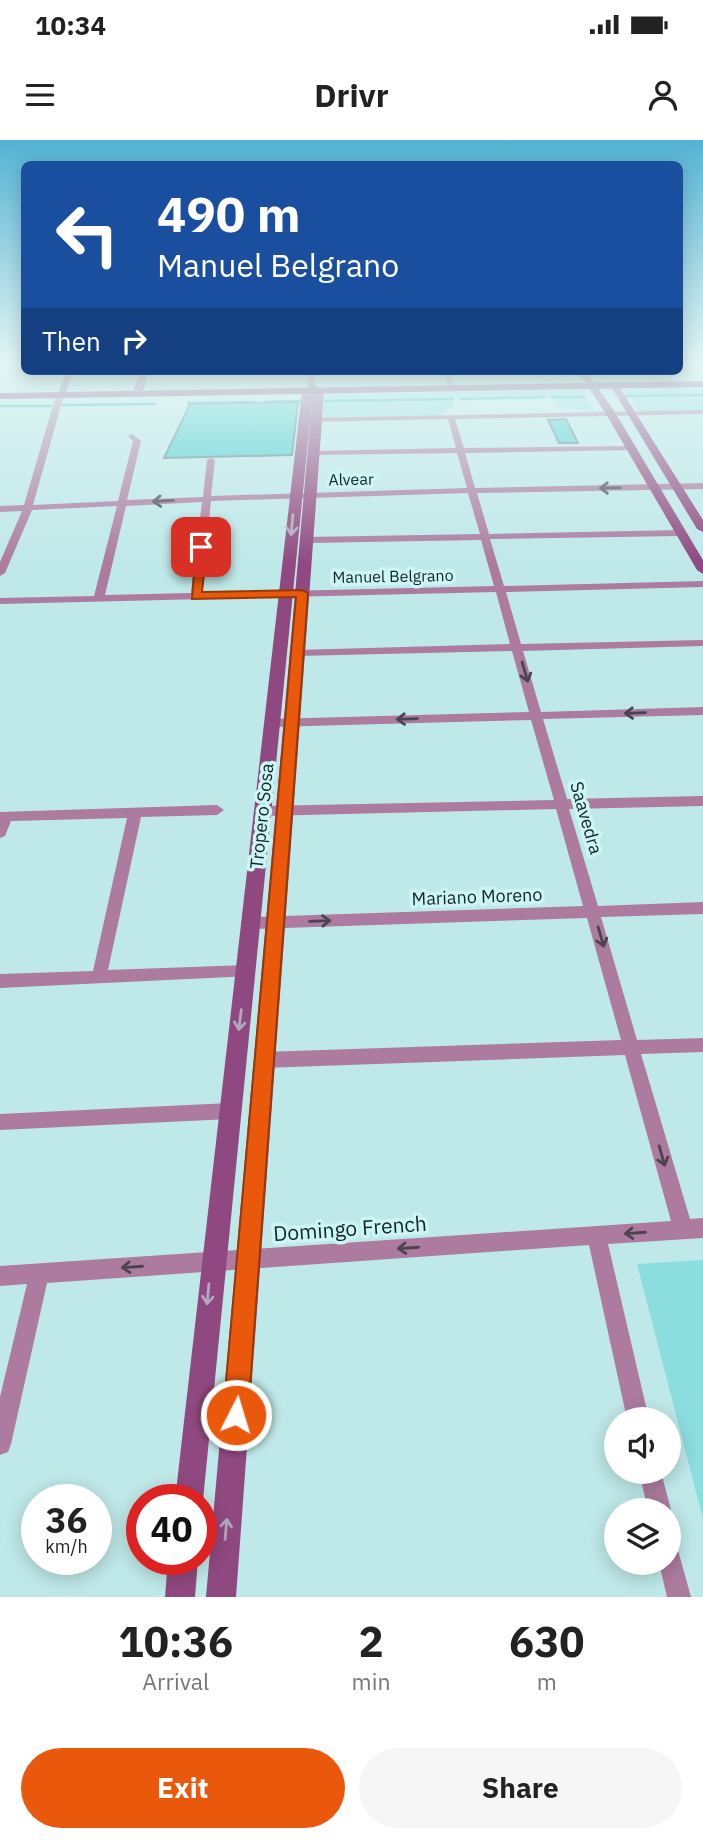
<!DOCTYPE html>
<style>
:root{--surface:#fff;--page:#f6f6f6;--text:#222;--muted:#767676;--accent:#ea580c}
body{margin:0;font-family:"IBM Plex Sans",sans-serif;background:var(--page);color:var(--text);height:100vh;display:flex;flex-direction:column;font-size:26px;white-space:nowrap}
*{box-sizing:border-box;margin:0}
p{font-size:23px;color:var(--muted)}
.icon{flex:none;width:38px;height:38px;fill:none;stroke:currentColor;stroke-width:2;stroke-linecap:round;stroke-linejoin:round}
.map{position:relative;height:1457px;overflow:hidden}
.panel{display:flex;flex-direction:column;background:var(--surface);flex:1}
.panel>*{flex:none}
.hud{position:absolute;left:21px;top:21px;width:662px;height:214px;border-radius:10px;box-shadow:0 4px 18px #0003;background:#1a4fa0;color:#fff;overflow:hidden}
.buttons{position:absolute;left:604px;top:1267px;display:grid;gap:14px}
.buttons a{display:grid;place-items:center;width:77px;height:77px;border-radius:50%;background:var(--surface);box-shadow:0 4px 18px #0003;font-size:35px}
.speed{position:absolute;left:21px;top:1344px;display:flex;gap:14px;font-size:35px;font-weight:700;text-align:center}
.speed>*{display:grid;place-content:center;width:91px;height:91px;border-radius:50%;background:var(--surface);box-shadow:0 4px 18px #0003;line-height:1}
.speed small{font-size:18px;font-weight:400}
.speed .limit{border:10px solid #d22;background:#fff;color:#111}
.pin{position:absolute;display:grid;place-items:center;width:60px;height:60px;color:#fff;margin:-30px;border-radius:14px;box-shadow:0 4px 10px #0006}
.me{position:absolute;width:77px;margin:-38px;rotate:5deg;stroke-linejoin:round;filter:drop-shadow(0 0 5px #0008)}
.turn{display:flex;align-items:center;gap:24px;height:147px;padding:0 21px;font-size:32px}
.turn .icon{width:91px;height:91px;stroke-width:2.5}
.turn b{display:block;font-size:49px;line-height:60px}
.then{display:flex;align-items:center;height:66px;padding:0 21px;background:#0003;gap:14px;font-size:26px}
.eta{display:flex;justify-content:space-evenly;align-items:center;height:119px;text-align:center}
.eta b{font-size:42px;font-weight:800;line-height:49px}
.cta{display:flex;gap:14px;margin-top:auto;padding:14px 21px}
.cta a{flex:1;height:80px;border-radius:42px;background:var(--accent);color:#fff;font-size:28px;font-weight:800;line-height:80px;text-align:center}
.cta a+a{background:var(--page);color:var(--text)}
.status{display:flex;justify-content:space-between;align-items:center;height:49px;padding:0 35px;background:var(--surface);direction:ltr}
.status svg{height:19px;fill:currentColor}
header{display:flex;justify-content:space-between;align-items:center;height:91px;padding:0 21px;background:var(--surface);font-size:32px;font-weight:800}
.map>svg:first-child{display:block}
.green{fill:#8cddde}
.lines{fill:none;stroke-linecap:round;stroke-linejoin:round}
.stream{stroke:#13b1b4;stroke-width:2.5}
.building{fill:#43cccf;stroke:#5d8484;stroke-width:2}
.street{fill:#ac7b9f;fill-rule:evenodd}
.secondary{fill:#904980;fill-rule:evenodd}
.primary{fill:#792069;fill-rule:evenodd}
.oneway{stroke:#4a4350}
.oneway2{stroke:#b1a8c0}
.route{fill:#ea580c;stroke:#983908;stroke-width:2}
.labels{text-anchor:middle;stroke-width:7;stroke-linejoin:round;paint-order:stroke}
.far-street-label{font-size:16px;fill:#162526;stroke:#ccf5f5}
.street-label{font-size:18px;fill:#162526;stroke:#ccf5f5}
.near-street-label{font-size:21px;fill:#162526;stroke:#ccf5f5}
</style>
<div class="status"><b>10:34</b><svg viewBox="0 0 49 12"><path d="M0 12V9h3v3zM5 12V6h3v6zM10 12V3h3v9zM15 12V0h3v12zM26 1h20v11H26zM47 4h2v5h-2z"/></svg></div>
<header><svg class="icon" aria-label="menu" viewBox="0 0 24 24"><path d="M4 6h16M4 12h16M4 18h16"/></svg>Drivr<svg class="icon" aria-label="person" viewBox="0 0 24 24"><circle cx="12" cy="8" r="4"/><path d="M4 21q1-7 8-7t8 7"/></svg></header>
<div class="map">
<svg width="703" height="1457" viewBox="0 0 703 1457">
<rect width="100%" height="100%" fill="#bfe8e8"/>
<g class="green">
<path d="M80,231H134L130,245L74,246Z"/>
<path d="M703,249V270L639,271L625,250Z"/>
<path d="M582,250L595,272L557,266L553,258L452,259L454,267L439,276L323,277L324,255Z"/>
<path d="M703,1120V1379L637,1124Z"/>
</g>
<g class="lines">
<g class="stream">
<path d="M625,256L703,255"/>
<path d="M552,257H584"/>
<path d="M461,259L545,257"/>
<path d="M326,261L453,259"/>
<path d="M265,262L302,261"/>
<path d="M188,263L253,262"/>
<path d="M63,265L155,264"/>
<path d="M0,266H51"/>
</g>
</g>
<g class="building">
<path d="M298,262L292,315L164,318L190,264Z"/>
<path d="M566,279L578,303H559L548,280Z"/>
</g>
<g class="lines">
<g class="street">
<path d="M308,231H314L315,248L308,246Z"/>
<path d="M443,231H449L454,247H448Z"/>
<path d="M60,253L64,255L33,365L118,361L133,301L128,296L132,294L141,301L127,360L203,357L207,320L211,318L215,320L211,356L467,348L457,313L314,315L310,313L314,311L456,308L448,279L306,282L302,280L306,278L703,270V274L455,279L464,308L631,306L635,308L631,310L465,313L475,348L703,343V349L477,353L489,394L681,390L686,393L681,396L490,399L504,446L703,441V447L506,452L521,504L703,500V506L523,511L541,572L703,567V575L543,579L567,659L703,656V666L569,669L598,766L703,762V774L601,777L637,900L703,898V912L641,914L690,1079L703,1078V1098L608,1104L649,1279H627L589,1105L47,1143L11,1304L8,1312L0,1315V1257L27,1144L0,1146V1126L671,1081L625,915L263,928L257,925L255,920L257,915L263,912L621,900L587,778L251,789L246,787L244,783L246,779L251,777L583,766L556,669L262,676L255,671L262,666L554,660L531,580L272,587L266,583L272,579L529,572L512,511L297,516L292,513L297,510L510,504L496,452L0,464V458L94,456L117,366L32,370L5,433L0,436V422L22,371L0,372V366L24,365L56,255ZM468,353L480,394L307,397L302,400L307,403L481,400L494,446L201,453L211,361ZM202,362L191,453L105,455L126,366Z"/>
<path d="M217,665L224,670L217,675L141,677L108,830L246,825L251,826L254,831L251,836L0,848V834L93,831L127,678L11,681L5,696L0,698V672Z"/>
<path d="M230,963L236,965L239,971L236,977L230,979L0,990V974Z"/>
<path d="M639,1332H661L671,1370L668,1375V1370H648Z"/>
<path d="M668,1399L676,1403L691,1457H667L659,1423H668Z"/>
</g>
<g class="secondary">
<path d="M66,231H74L65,255L57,257Z"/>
<path d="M140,231H148L144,249L139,252L134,249Z"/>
<path d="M578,231H586L616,274L703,420V434L697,430L606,274Z"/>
<path d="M614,242L618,245L703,380V392L697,389L610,245Z"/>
<path d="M312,243L324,251L322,280L236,1457H206L313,251L203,1360L201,1365V1360H175L302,252Z"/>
<path d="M168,1419H198L195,1457H165Z"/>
</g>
<path class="primary" d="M703,241V247L0,259V253Z"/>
</g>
<defs><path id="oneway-shaft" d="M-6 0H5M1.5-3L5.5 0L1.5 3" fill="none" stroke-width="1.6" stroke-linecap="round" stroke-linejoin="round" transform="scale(1.75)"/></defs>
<g class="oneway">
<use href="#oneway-shaft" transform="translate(610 348) rotate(179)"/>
<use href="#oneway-shaft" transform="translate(163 361) rotate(177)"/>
<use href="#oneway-shaft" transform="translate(525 532) rotate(74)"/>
<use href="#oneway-shaft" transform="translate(635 573) rotate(178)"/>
<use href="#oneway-shaft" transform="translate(407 579) rotate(178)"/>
<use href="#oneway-shaft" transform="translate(320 781) rotate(-2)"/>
<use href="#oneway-shaft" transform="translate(601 797) rotate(74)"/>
<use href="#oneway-shaft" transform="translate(662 1016) rotate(74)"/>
<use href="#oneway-shaft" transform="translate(635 1093) rotate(176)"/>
<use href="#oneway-shaft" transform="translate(408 1108) rotate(176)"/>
<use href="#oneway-shaft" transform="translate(132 1127) rotate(176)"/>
</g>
<g class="oneway2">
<use href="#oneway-shaft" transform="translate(292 385) rotate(95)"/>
<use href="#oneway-shaft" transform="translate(240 880) rotate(97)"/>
<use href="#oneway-shaft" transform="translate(208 1154) rotate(95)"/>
<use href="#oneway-shaft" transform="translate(226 1389) rotate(-85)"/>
</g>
<linearGradient id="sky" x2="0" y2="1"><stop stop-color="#53b3d3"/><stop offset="0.52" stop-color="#e2f5f5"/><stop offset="1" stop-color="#e2f5f5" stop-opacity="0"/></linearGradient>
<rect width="703" height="424" fill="url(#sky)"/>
<path class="route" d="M201,404L207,407L202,452L302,450L308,453L248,1275L244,1284L236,1287L227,1284L223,1275L296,457L192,459L196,407Z"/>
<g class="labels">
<g class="far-street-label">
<text transform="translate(351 339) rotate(-1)" y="6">Alvear</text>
<text transform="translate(393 436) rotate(-1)" y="6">Manuel Belgrano</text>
</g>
<g class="street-label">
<text transform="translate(262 676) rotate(-84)" y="6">Tropero Sosa</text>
<text transform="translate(586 678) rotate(74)" y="6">Saavedra</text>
<text transform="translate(477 757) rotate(-2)" y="6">Mariano Moreno</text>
</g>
<g class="near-street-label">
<text transform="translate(350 1089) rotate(-4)" y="7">Domingo French</text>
</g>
</g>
</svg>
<div class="buttons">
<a><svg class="icon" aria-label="sound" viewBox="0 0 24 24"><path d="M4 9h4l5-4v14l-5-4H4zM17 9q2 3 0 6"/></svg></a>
<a><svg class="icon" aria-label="layers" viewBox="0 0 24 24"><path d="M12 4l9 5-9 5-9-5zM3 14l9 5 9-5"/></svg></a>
</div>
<div class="speed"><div>36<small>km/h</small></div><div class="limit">40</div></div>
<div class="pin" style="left:201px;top:407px;background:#d93025"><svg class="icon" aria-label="arrive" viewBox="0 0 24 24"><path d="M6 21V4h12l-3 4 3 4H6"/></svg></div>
<svg class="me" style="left:236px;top:1275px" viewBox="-20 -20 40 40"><circle r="17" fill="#ea580c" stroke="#fff" stroke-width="3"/><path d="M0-11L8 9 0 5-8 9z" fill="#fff"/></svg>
<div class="hud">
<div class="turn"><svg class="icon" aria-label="left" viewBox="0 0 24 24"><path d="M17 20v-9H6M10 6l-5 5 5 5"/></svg><div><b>490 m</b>Manuel Belgrano</div></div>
<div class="then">Then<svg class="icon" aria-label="right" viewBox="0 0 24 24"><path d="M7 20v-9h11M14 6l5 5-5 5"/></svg></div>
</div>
</div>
<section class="panel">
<div class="eta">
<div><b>10:36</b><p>Arrival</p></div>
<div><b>2</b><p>min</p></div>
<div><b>630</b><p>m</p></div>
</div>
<div class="cta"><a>Exit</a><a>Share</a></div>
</section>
